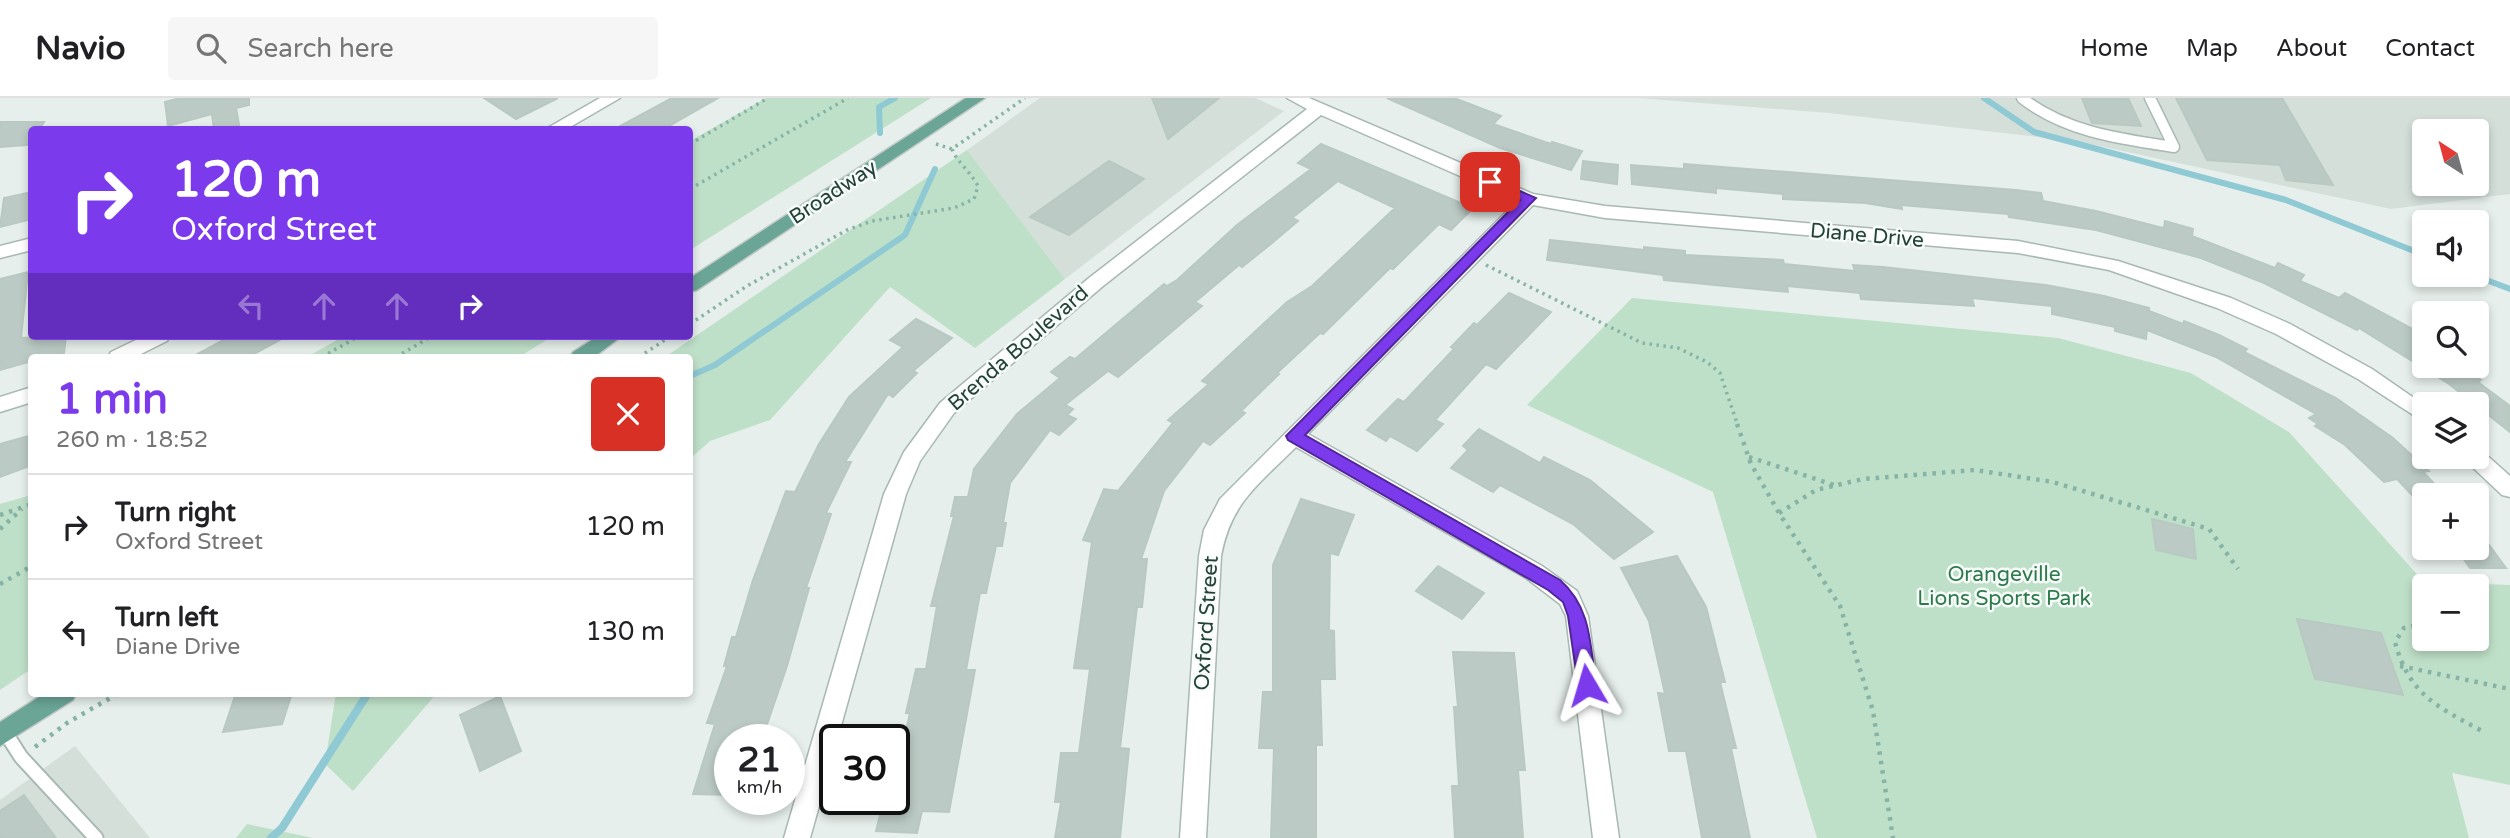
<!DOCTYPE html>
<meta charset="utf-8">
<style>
:root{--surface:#fff;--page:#f6f6f6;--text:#202124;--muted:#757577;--line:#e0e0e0;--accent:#7c3aed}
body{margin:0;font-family:"Varela Round",sans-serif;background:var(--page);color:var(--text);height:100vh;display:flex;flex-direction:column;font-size:26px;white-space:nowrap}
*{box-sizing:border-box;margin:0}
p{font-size:23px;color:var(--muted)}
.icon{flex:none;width:38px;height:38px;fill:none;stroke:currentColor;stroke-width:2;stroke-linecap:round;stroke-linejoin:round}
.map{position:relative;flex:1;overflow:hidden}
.drawer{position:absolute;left:28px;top:256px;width:665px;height:343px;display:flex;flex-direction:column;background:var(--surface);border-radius:7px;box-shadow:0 4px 10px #0003}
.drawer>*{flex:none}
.hud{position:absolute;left:28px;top:28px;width:665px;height:214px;border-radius:7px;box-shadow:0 4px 10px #0003;background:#7c3aed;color:#fff;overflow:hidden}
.needle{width:46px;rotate:324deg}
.controls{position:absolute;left:2412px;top:21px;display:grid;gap:14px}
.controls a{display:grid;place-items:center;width:77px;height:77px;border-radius:7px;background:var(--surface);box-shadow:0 4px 10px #0003;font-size:35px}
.speed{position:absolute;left:714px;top:626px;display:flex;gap:14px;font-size:35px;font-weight:700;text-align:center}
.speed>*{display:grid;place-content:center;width:91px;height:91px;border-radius:50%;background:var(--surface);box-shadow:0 4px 10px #0003;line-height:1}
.speed small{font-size:18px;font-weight:400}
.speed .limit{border:4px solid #111;border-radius:10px;background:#fff;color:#111}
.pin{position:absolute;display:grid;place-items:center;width:60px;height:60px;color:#fff;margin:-30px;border-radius:14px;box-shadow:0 4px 10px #0006}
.me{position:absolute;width:77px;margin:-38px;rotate:353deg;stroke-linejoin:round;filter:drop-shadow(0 0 5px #0008)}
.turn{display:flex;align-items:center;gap:24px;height:147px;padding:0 28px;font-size:32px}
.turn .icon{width:91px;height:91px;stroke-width:2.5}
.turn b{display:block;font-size:49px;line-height:60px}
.lanes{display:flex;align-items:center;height:66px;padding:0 28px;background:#0003;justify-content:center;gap:35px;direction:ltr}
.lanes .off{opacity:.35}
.round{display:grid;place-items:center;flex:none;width:74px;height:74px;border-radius:7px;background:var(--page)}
.headline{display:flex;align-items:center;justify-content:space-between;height:119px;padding:0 28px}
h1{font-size:42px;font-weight:700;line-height:52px;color:var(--accent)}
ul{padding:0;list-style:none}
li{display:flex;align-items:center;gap:21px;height:105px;padding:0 28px;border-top:2px solid var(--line)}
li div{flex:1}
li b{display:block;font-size:26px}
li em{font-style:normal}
header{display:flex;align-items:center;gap:42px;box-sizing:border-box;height:98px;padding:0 35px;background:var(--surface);border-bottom:2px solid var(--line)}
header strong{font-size:33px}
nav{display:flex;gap:38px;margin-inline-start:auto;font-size:24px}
.search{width:490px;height:63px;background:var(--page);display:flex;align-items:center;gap:18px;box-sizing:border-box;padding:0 24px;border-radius:7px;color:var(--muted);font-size:26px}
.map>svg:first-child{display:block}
.built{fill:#d4dfda;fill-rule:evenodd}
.green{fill:#bfe0c8;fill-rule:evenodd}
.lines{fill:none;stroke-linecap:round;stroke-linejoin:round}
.stream-far1{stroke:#8ec9d4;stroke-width:6}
.stream{stroke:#8ec9d4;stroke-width:8}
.building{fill:#bbcac4;stroke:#b8c9c2;stroke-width:2}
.lane-far1-casing{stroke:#a8b8b2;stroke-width:13}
.lane-casing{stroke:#a8b8b2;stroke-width:17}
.street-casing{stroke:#a8b8b2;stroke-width:3}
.primary-casing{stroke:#c2cac8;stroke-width:3}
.path-far1{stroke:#86b3a5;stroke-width:3.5;stroke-dasharray:2.5 4.5;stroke-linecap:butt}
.path{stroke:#86b3a5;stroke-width:4.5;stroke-dasharray:3.5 6;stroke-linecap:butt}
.lane-far1{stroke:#fff;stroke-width:10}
.lane{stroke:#fff;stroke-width:13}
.street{fill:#fff;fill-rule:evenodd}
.primary{fill:#6aa596;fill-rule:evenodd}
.route{fill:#7c3aed;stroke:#51269a;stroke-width:2}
.labels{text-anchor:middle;stroke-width:5;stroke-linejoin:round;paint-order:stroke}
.street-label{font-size:21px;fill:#24423a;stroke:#f7fbf9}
.park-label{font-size:21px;fill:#2d7a4b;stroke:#f7fbf9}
</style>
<header>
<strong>Navio</strong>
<div class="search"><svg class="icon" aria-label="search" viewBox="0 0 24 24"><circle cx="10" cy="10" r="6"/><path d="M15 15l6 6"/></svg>Search here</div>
<nav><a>Home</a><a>Map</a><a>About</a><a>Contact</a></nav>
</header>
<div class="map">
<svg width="2510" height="740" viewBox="0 0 2510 740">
<rect width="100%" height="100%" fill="#e6efeb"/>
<g class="built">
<path d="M1040,0H1255L1284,13L1065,181L967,52Z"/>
<path d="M1639,0H2510V96L2391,111L2081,44L1829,15ZM2424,33H2476V86H2424Z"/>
<path d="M75,648L150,740H0V702Z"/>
</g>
<g class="green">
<path d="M766,0H931L690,152V43Z"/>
<path d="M967,52L1065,181L975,250L890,189L770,322L710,343L690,361V259H665Z"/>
<path d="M1632,200L2058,240L2191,275L2289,334L2424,484L2510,487V687L2452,675L2469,740H1817L1713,394L1527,307ZM2424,488H2476V541H2424Z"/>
<path d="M344,238H553L519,259H307Z"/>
<path d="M31,397V571L0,592V406Z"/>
<path d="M336,595H437L353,693L325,666Z"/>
<path d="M247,726L313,740H236Z"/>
</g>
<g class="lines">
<g class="stream-far1">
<path d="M1984,0L2034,34L2286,102L2424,157"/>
<path d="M880,35L879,9L895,0"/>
<path d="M2473,177L2510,191"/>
<path d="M690,278L715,267L905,137L935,71"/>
</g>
<path class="stream" d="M271,740L282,730L368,595"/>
</g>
<g class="building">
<path d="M180,0H249V7L236,10L240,32H214L212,16L168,28L165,4Z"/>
<path d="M484,0H558L516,21Z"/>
<path d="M672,0H718L662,32H613Z"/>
<path d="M1152,0H1219L1168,41Z"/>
<path d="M1387,0H1454L1501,18L1493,26L1551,46L1552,44L1582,53L1571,72L1500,50Z"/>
<path d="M2082,0H2128L2141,28L2092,25Z"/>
<path d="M2176,0H2282L2333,87L2286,82L2280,67L2207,62Z"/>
<path d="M0,24H44L39,32H32V41L27,47L0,49Z"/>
<path d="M1321,46L1473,110L1451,132L1439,126L1393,171L1390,170L1323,236L1320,235L1277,275L1279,276L1241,313L1245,315L1210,347L1203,343L1164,393L1141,461H1147L1142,509H1137L1120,650L1129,651L1120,740H1055L1061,704H1055L1061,655H1079L1090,571L1074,570L1092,444L1083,442L1104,391L1118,393L1173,325L1168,322L1209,286L1202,283L1287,204L1312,188L1395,110L1338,83L1292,120L1298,123L1272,145L1242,169L1239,167L1195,204L1202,208L1118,279L1108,273L1065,307L1073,311L1067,317L1076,321L1059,337L1050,332L1010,385L1003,425H1006L1002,448H996L986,495H980L966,572H975L949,714L922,713L917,735L876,733L884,702H894V683L910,615H906L916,571H926L937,508H931L954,418H951L955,399H968L974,371L1017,316L1060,280L1051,274L1070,259L1075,261L1164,186L1167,188L1177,182L1237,127L1311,71L1298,65Z"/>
<path d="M1109,63L1144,81L1069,137L1030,119Z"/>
<path d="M1583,63L1618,67L1617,86L1581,81Z"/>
<path d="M1684,66L2016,92L2041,95L2043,103L2096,113L2159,129L2164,130L2165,123L2193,131L2192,138L2275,170L2278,165L2304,177L2300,183L2339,200L2345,195L2424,237V268H2458L2481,282L2478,284L2510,308V334L2449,286L2359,230L2357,232L2264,185L2201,160L2096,132L2009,119L2008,116L1901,107L1902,111L1865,105L1783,101V96L1716,90V95L1632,86L1631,67L1684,71Z"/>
<path d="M32,94V121L0,129L4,100Z"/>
<path d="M1550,142L1644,152V149L1685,153V157L1783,162L1784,166L1855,173L1853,167L1883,169L2046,187L2104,198L2149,210V213L2183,226L2184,223L2219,237L2247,251L2244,254L2336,300L2393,340L2429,373L2423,374L2445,397H2412L2397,381L2384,384L2345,347L2315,328L2318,326L2309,320L2316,316L2216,259L2147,232L2146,241L2115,233V229L2052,216V208L1972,200L1974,208L1861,201L1860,195L1787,188L1788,194L1664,182L1663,177L1547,162Z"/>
<path d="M28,174L21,240L66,238L64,255L48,259H32V263L0,272V181Z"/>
<path d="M1509,195L1551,214L1496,271L1486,266L1435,322L1443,326L1417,353L1390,338L1386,343L1367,332L1398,301L1404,304L1454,251L1451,249L1474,225L1477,227Z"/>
<path d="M916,221L952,240L913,273L917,275L893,299L888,296L845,364H851L826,415L831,416L806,490H809L787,568L763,638L730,637V697L693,696L715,626L707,625L727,568H724L732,539H736L753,482L786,393L795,394L819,346L849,299L903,249L890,242Z"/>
<path d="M231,238H287L248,259H192Z"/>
<path d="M1479,331L1540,365L1544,359L1590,382L1653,434L1614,461L1573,426L1500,387L1493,394L1451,370L1468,352L1463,348Z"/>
<path d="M32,337V367L0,379V346Z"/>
<path d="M1301,401L1354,417L1338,457L1330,455L1329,532L1334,533L1335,581H1320L1322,647H1316V740H1271L1274,650H1259L1263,594H1273V467Z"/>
<path d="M2152,421L2193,431L2196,461L2156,452Z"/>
<path d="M2476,429L2506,470H2470L2456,450H2476Z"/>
<path d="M1677,458L1706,509L1725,584H1720L1736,650H1731L1750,740H1702L1686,653H1669L1658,595L1665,596L1649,523L1621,470Z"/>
<path d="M1438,468L1484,495L1462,521L1416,493Z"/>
<path d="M2297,521L2381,535L2403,597L2315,581Z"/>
<path d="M1453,554L1514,555L1525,672H1518L1523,740H1455L1452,688H1459L1454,609H1458Z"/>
<path d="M236,595H292L282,626L223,634Z"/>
<path d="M500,598L521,653L480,673L460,617Z"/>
<path d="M24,697L56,740H0V713Z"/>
</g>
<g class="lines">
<g class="lane-far1-casing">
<path id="lane-far1" d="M2022,0C2065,34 2121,41 2174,49L2150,0"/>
</g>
<g class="lane-casing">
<path id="lane" d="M5,634L21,659L96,740"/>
</g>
<g class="street-casing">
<g id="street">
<path d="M600,0H620L565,32H544Z"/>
<path d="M1287,0H1309L1533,96L1605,108L2018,143L2118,163L2231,200L2290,226L2372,271L2424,307V324L2358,281L2276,236L2217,210L2109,172L2018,155L1605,120L1533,107L1308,336L1542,468L1577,493L1588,518L1619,740H1593L1566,518L1560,506L1526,480L1296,349C1259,386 1231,404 1221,458L1206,740H1180L1199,458L1204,432L1220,401L1517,103L1321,17L1103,188L954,315L920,363L906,396L837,642H835V651L810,740H784L884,396L904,354L940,305L1089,180L1307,11Z"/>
<path d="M32,140V152L0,160V148Z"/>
<path d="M144,238H170L167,243L135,259H108L111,254Z"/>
<path d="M32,289V304L0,314V299Z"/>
<path d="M2476,352L2482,353L2510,378V399L2502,397L2468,365L2465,359H2476Z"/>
</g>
</g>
<g class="primary-casing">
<g id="primary">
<path d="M966,0H985L697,192L690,194V180Z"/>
<path d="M598,238H622L594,259H570L573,254Z"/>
<path d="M45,595H77L73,602L0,648V624Z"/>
</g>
</g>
<g class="path-far1">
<path d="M690,46L768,0"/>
<path d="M936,46L952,51"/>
<path d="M690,91L848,0"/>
<path d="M1486,167L1642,245L1678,250L1707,264L1720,275L1738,328"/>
<path d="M690,226L747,188L847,132L872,123L954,110L974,101L978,88C970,73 957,64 952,51L1025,0"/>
<path d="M322,259L359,238"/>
<path d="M396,259L432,238"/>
<path d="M639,259L671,238"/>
</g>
<g class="path">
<path d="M1737,326L1751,366L1779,415L1840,508L1873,613L1893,740"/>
<path d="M1749,359L1834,387"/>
<path d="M1779,415L1816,392L1863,381L1975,372L2053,384L2209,431L2238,471"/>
<path d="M0,417L32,406"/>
<path d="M0,431L22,411"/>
<path d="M0,486L32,468"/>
<path d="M2424,526L2404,530L2395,544C2409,597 2438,609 2482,633"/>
<path d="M2400,568L2510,591"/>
<path d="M35,649L67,625L119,595"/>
</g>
<use href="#lane-far1" class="lane-far1"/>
<use href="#lane" class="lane"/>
<use href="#street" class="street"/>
<use href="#primary" class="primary"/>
</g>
<path class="route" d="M1490,80L1536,100L1305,337L1560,482C1592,510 1590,548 1596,587L1593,593L1587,595L1580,593L1578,587L1568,518L1563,504L1548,492L1288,342L1286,338L1520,102L1485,87L1483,84Z"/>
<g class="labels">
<g class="street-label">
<text transform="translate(833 94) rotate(-33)" y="7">Broadway</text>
<text transform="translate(1867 137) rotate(5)" y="7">Diane Drive</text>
<text transform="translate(1018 250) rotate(-41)" y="7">Brenda Boulevard</text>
<text transform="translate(1206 525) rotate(-86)" y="7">Oxford Street</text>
</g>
<g class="park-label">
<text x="2004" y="483">Orangeville<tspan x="2004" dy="24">Lions Sports Park</tspan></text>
</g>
</g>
</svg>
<div class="controls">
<a><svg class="needle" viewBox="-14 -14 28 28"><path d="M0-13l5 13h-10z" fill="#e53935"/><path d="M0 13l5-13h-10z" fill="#757577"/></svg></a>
<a><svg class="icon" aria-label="sound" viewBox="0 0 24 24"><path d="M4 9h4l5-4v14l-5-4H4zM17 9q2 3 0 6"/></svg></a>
<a><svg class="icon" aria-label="search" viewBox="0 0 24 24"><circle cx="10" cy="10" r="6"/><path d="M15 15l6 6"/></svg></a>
<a><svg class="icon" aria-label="layers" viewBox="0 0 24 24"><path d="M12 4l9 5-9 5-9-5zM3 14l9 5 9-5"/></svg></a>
<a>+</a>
<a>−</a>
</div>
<div class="speed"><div>21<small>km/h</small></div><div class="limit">30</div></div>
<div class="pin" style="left:1490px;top:84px;background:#d93025"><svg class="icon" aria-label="arrive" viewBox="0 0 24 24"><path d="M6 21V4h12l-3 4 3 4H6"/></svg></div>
<svg class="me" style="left:1587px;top:587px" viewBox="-20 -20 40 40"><path d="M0-17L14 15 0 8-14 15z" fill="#7c3aed" stroke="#fff" stroke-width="4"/></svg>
<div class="hud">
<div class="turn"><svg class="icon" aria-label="right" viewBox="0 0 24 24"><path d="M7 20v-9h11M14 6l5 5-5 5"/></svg><div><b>120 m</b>Oxford Street</div></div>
<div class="lanes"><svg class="icon off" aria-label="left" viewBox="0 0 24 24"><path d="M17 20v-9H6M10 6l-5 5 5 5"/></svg><svg class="icon off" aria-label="ahead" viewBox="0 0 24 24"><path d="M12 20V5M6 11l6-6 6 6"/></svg><svg class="icon off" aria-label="ahead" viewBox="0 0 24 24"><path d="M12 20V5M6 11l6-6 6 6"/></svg><svg class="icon" aria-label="right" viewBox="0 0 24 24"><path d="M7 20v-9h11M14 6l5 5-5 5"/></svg></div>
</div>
<section class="drawer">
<div class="headline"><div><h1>1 min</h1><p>260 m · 18:52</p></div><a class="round" style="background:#d93025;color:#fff"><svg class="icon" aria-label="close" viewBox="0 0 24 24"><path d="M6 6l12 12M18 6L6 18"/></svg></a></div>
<ul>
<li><svg class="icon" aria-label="right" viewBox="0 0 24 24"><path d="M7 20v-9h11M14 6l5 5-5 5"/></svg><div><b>Turn right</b><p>Oxford Street</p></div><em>120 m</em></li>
<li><svg class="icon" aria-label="left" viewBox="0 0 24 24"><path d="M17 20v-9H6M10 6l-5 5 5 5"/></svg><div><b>Turn left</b><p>Diane Drive</p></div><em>130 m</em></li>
</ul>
</section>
</div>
